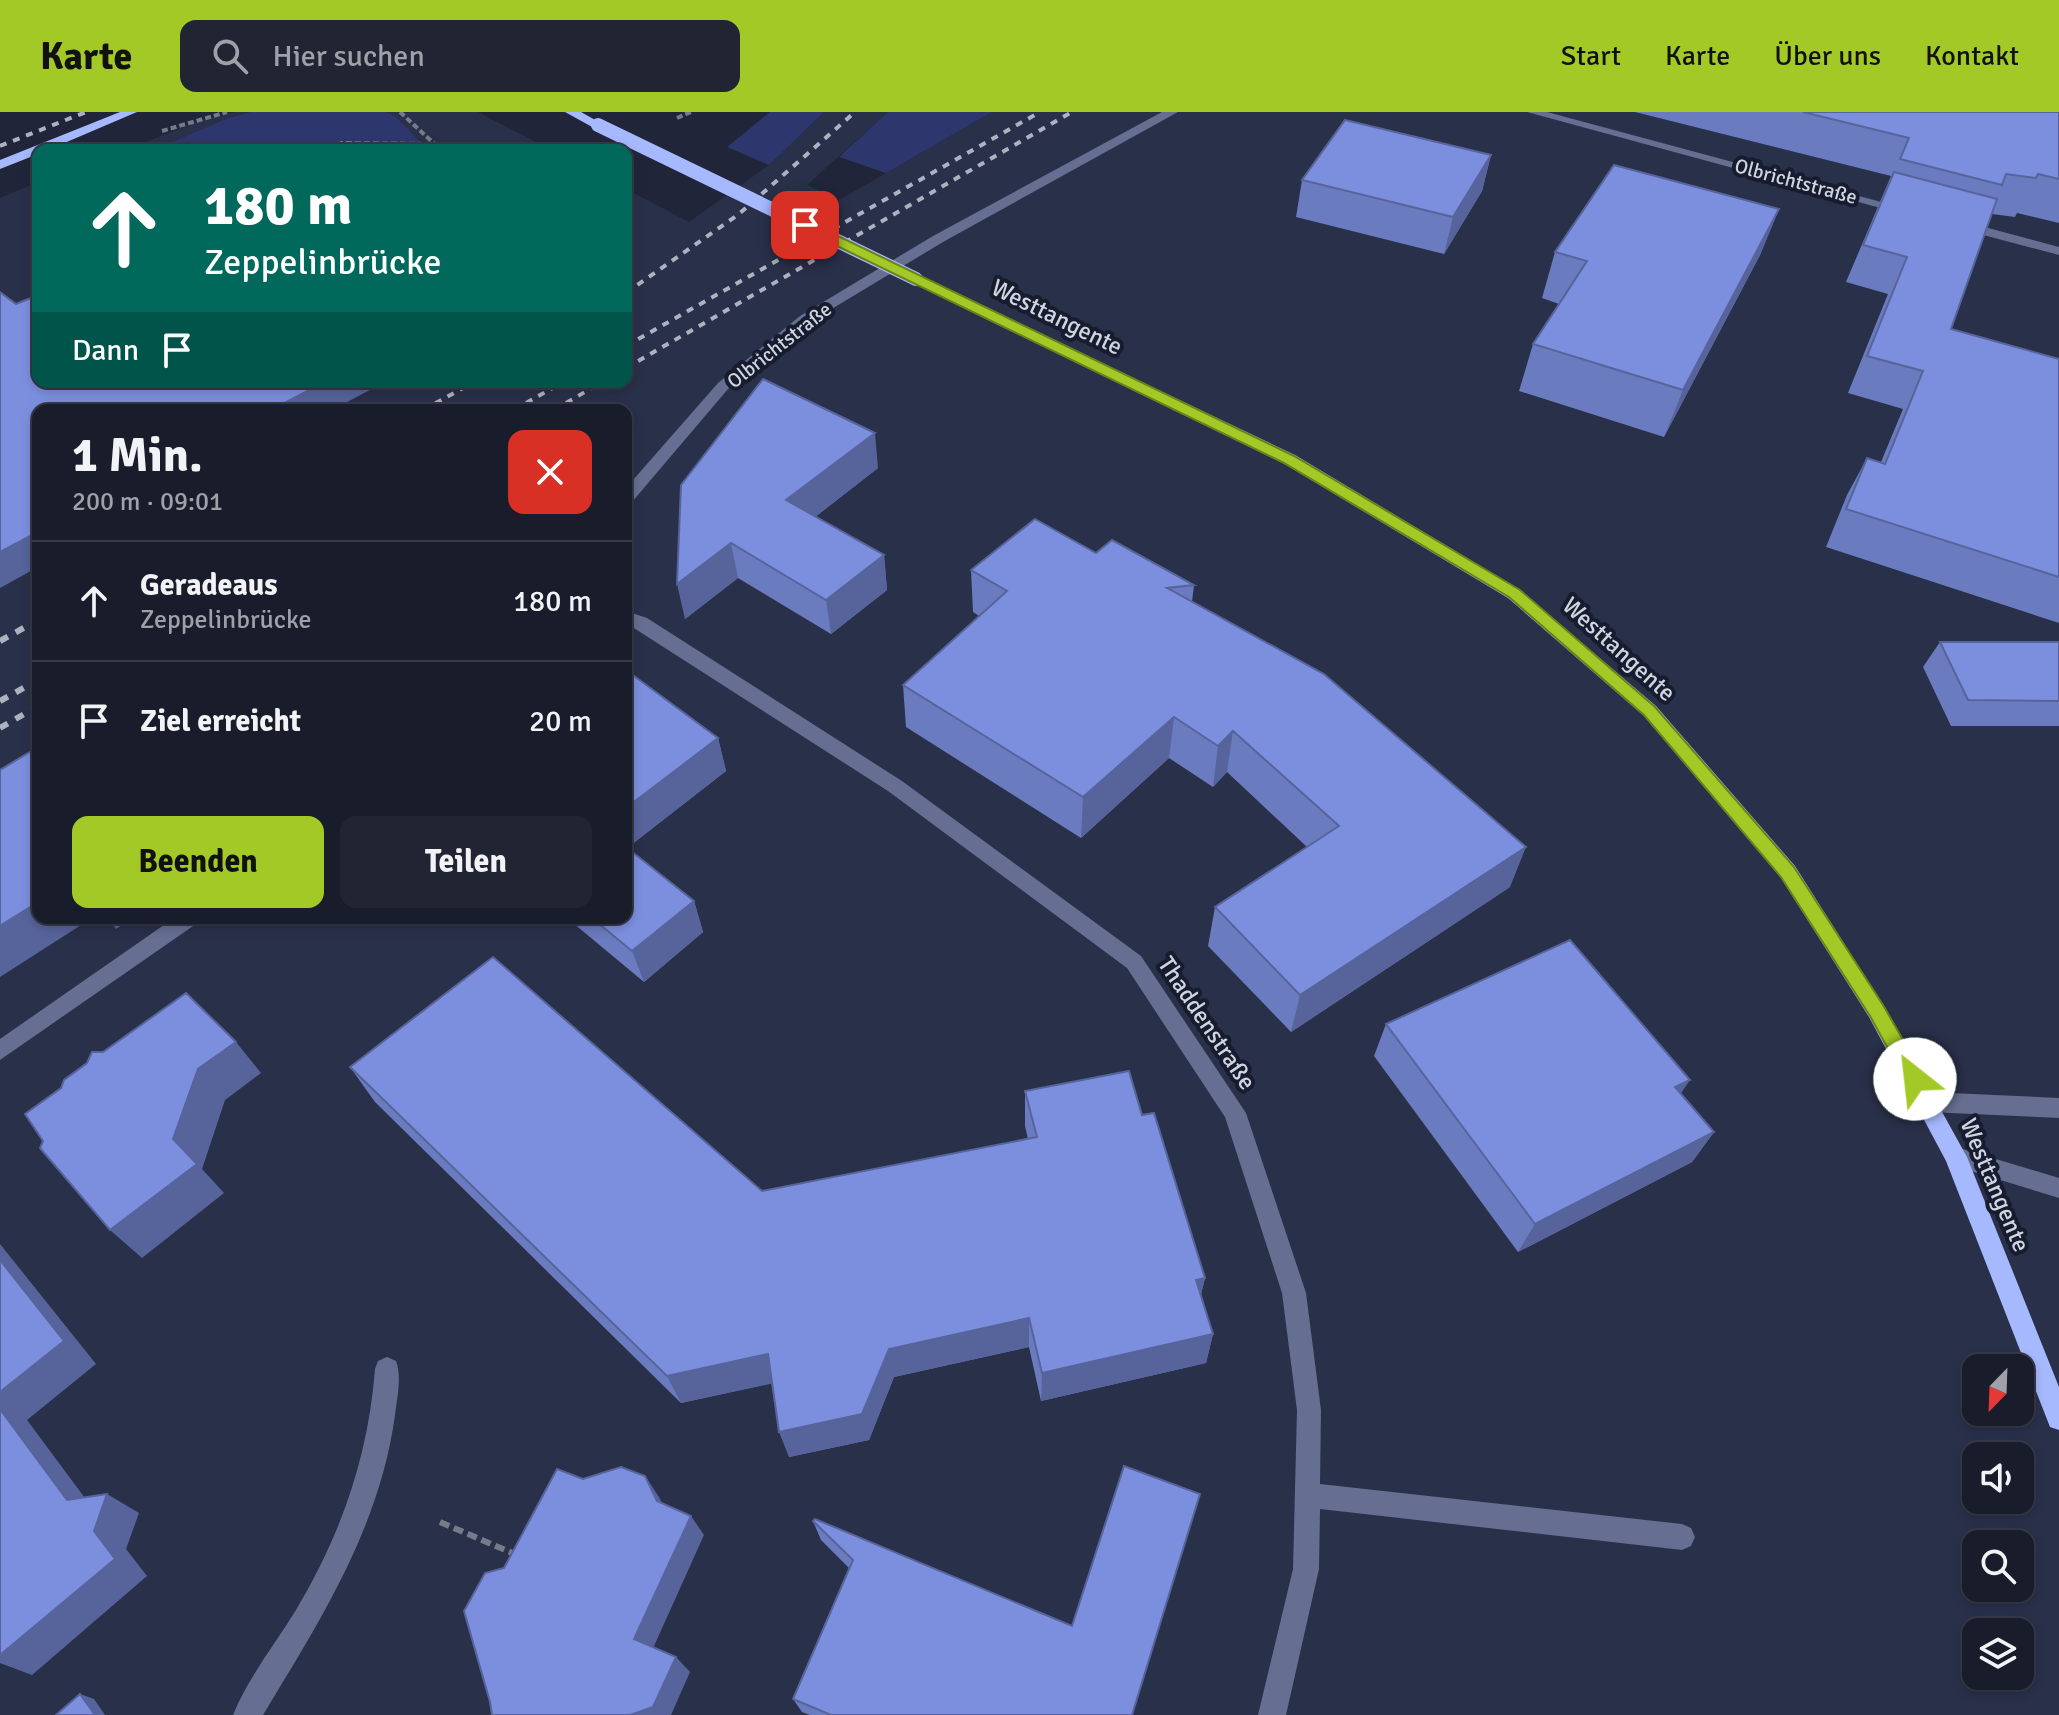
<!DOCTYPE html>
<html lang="de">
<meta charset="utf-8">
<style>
:root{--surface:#181c2b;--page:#212533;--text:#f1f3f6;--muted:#9fa1a9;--line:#363a47;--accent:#a3c926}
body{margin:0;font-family:Signika,sans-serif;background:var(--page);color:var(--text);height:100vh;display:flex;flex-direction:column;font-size:30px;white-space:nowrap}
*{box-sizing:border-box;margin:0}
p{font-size:26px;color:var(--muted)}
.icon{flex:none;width:44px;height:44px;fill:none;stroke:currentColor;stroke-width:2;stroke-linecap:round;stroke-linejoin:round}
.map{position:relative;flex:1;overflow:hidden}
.drawer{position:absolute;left:32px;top:292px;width:600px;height:520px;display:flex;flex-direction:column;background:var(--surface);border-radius:16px;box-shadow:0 4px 12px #0003,0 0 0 2px var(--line)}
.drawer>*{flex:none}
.banner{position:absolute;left:32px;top:32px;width:600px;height:244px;border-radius:16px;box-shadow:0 4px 12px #0003,0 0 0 2px var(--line);background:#00695c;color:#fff;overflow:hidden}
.needle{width:52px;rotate:203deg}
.fabs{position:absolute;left:1962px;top:1242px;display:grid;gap:16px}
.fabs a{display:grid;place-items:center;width:72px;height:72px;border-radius:16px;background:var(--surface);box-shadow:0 4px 12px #0003,0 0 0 2px var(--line);font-size:40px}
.pin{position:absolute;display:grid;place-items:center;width:68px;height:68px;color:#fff;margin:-34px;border-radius:16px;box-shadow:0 4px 12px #0006}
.me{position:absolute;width:88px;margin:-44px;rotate:331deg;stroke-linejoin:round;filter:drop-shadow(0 0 6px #0008)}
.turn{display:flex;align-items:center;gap:28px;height:168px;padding:0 40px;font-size:36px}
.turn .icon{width:104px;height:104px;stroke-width:2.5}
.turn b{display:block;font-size:56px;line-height:68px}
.then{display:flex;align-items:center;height:76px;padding:0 40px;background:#0003;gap:16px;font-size:30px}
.round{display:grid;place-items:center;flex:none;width:84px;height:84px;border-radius:16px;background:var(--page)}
.summary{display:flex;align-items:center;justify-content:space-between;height:136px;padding:0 40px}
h1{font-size:48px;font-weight:700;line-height:60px}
.cta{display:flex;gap:16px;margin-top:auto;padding:16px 40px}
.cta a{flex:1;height:92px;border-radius:16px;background:var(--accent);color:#111;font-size:32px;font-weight:700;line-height:92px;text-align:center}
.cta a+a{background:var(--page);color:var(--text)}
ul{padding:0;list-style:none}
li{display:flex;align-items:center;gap:24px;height:120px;padding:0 40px;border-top:2px solid var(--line)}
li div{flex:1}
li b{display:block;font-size:30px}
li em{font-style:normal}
header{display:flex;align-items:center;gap:48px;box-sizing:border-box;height:112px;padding:0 40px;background:var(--accent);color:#111}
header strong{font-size:38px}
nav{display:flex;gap:44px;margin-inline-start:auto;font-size:28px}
.search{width:560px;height:72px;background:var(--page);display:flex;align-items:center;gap:20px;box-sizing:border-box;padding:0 28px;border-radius:16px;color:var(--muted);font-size:30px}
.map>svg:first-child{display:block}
.built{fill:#293049;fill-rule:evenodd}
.green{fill:#2d376e}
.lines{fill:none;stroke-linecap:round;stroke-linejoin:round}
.path-far1{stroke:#767b8b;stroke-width:4;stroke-dasharray:6 3;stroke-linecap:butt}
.path{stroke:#767b8b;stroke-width:6;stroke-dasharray:10 5;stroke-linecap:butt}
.minor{fill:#666f91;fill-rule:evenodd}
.major{fill:#a6b8fe;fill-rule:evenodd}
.rail-far1{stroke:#aeb2c0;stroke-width:4;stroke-dasharray:7 7;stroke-linecap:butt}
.rail{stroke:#aeb2c0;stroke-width:6;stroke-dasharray:9 9;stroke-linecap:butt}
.major-bridge{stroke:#a6b8fe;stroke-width:14}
.wall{fill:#6b7bbf}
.shaded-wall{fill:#57649b}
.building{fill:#7c8fde;stroke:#57649b;stroke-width:2}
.route{fill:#a3c926;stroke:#6a8319;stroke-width:2}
.labels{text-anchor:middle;stroke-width:8;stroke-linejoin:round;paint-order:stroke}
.far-street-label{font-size:20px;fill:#d1d5e2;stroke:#171c2e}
.street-label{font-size:24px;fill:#d1d5e2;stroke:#171c2e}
</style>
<header>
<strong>Karte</strong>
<div class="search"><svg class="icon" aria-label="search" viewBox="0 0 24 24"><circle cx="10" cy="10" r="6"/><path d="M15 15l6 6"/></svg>Hier suchen</div>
<nav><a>Start</a><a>Karte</a><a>Über uns</a><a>Kontakt</a></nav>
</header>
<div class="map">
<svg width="2059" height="1603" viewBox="0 0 2059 1603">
<rect width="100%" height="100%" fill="#202539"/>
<g class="built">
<path d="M236,0H478L551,38H124L202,8Z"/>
<path d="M824,0H888L807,73L839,88L992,0H2059V1603H0V86L38,70V270H626V77L689,110L769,53ZM38,298H626V806H38ZM1976,1256H2020V1300H1976ZM1976,1344H2020V1388H1976ZM1976,1432H2020V1476H1976ZM1976,1520H2020V1564H1976Z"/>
</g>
<g class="green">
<path d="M251,0H386L396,5L428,38H154L226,7Z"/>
<path d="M770,0H824L769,53L727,35Z"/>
<path d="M888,0H992L886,61L839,45Z"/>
</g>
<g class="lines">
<g class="path-far1">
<path d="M400,0L441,38"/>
<path d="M677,6L691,0"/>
<path d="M162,19L227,0"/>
<path d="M320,38L342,31L435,32"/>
</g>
<path class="path" d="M440,1410L517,1443"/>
<g class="minor">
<path d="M1162,0H1178L943,130L810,210L728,277L632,390L626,391V376L718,271L800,204L933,124Z"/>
<path d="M1527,0H1547L1911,98L1899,101Z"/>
<path d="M1962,109L2059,135V143L1957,116V110Z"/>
<path d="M626,499L647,506L902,669L1141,844L1246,1001L1306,1181L1321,1298L1320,1372L1682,1412L1691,1416L1695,1425L1691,1434L1682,1438L1320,1397L1319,1457L1286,1603H1258L1293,1457L1297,1298L1282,1181L1225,1005L1127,856L888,679L626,511Z"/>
<path d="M174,806H199L196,812L0,948V927Z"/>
<path d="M1928,980L2059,986V1006L1928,1000L1920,997L1917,990L1920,983Z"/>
<path d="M1956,1035L2059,1066V1086L1948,1052L1945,1045L1948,1038Z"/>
<path d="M387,1245L396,1249C402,1265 397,1286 395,1303C380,1415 320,1509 263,1603H233C248,1566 275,1532 296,1498C341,1422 368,1346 375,1257L378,1249Z"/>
</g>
<g class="major">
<path d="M120,0H137L48,38H38V42L0,57V48Z"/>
<path d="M565,0H581L604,13L594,16Z"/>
<path d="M916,163L1295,343L1520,478L1656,594L1795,754L1883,893L1967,1045L2059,1275V1318L2050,1315L1946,1049L1869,905L1781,766L1644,604L1508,486L1283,351L911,170L909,167Z"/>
</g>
<g class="rail-far1">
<path d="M0,34L86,0"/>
<path d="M626,181L739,102L855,0"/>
<path d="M626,234L1040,0"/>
<path d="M626,256L1072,0"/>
<path d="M423,298L474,270"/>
<path d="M514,298L563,270"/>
<path d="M554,298L602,270"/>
</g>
<g class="rail">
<path d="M0,529L38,508"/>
<path d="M0,589L38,568"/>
<path d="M0,616L38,594"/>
</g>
<path class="major-bridge" d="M598,13L916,167"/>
</g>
<g class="wall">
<path d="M1635,0H2059V111L2017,101L2015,105L1992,102L1951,217L2059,247V511L1826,435L1847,383L1867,346L1881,350L1903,297L1848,281L1888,182L1846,170L1891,64Z"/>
<path d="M1491,43L1482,79L1444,142L1296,105L1302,68Z"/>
<path d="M1779,97L1760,143L1664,325L1519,279L1533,232L1559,192L1542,186L1555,140Z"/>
<path d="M878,356L815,405L884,443L887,478L831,522L738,466L685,507L681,373Z"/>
<path d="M1096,441L1194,473L1192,490L1510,775L1291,920L1208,834L1215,795L1307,735L1227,660L1213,675L1169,646L1081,726L906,615L903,573L979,504L973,500L971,458Z"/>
<path d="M1940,530H2059V614H1951L1923,555Z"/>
<path d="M626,558L718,626L726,659L627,736L694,789L703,820L644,870L567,806H626Z"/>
<path d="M1386,912L1681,982L1714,1020L1692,1050L1518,1140L1374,944Z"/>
<path d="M350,955L762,1079L1028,1027L1025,1014V979L1142,1003L1205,1166L1201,1182L1213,1222L1206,1251L1041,1289L1029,1235L894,1265L869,1328L789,1345L772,1271L681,1291L375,990Z"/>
<path d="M813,1409L1132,1603H810L802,1600L793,1587L849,1456L821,1428Z"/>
</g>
<g class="shaded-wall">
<path d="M1491,43L1482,79L1444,142L1453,105Z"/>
<path d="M1779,97L1760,143L1664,325L1683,278Z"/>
<path d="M325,270H385L332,298H271Z"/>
<path d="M875,321L878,356L792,423L786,388Z"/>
<path d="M38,420V455L0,476V440Z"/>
<path d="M731,431L738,466L685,507L677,472Z"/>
<path d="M884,443L887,478L831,522L826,488Z"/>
<path d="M1174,605L1169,646L1081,726L1083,685Z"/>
<path d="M1233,619L1227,660L1213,675L1218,634Z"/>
<path d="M718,626L726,659L626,737V696Z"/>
<path d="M1526,735L1510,775L1291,920L1300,883Z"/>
<path d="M694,789L703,820L644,870L632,839Z"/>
<path d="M38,790V806H92L0,865V814Z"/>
<path d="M107,806H132L116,817Z"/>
<path d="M236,930L261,961L225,988L202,1057L224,1081L142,1146L110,1118L198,957Z"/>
<path d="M1690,968L1669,999L1675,975Z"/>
<path d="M1714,1020L1692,1050L1518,1140L1535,1112Z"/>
<path d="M0,1132L96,1252L27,1308L99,1405L107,1382L139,1401L126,1437L147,1464L32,1563L0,1551V1543L67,1388L0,1297Z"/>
<path d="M1205,1166L1198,1196L1196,1168Z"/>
<path d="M1029,1206V1235L894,1265L869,1328L789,1345L779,1320L889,1237Z"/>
<path d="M1213,1222L1206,1251L1041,1289L1042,1261Z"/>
<path d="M768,1242L779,1270L681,1291L667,1264Z"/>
<path d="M645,1364L659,1385L671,1409L657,1389Z"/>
<path d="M691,1404L704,1423L650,1543L634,1527Z"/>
<path d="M676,1545L690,1560L671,1603H630Z"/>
<path d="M80,1582L94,1587L105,1603H95Z"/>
</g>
<g class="building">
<path d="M1803,0H2059V67L2038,62L2036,66L2006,62L2002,73L1900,47L1909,26Z"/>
<path d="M1345,8L1491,43L1453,105L1302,68Z"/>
<path d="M1614,53L1779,97L1683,278L1533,232L1587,149L1555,140Z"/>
<path d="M1894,60L1997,87L1951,217L2059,247V465L1846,397L1867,346L1885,352L1923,259L1867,244L1907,145L1863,133Z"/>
<path d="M0,180L16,192L38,183V270H325L271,298H38V420L0,440Z"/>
<path d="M763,267L875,321L786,388L884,443L826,488L731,431L677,472L681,373Z"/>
<path d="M1035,407L1096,441L1112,428L1194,473L1167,476L1324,562L1526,735L1300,883L1215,795L1339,714L1233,619L1218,634L1174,605L1083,685L903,573L1007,479L971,458Z"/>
<path d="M1940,530H2059V589L1968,588Z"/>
<path d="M626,558L718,626L626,696Z"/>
<path d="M38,635V790L0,814V658Z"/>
<path d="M626,735L694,789L632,839L592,806H626Z"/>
<path d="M1570,828L1690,968L1675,975L1714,1020L1535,1112L1386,912Z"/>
<path d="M493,845L762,1079L1037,1025L1025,979L1129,959L1142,1003L1154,1001L1205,1166L1196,1168L1213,1222L1042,1261L1029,1206L889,1237L862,1302L779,1320L768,1242L667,1264L350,955Z"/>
<path d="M186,881L236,930L198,957L173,1027L197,1052L110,1118L40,1036L43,1029L25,1002L61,976L64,968L87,951L92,940H103Z"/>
<path d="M0,1148L64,1229L0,1280Z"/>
<path d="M0,1297L67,1388L107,1382L94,1419L115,1447L0,1543Z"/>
<path d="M1124,1354L1200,1382L1132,1603H831L793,1587L853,1448L813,1409L815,1407L1072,1514Z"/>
<path d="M621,1355L645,1364L657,1389L691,1404L634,1527L676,1545L653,1595L630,1603H492L490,1590L464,1499L485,1461L504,1456L557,1357L583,1367Z"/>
<path d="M80,1582L95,1603H56Z"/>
</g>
<path class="route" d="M800,110H809L1294,344L1520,478L1655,595L1794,755L1883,893L1922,961L1925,967L1922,973L1915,976L1908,973L1870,904L1781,765L1644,603L1509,485L1284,351L800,116Z"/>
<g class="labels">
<g class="far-street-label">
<text transform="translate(1796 69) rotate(15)" y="7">Olbrichtstraße</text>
<text transform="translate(779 233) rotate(-38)" y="7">Olbrichtstraße</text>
</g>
<g class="street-label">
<text transform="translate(1057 205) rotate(26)" y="8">Westtangente</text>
<text transform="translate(1619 537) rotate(42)" y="8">Westtangente</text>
<text transform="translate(1207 911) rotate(56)" y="8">Thaddenstraße</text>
<text transform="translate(1995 1073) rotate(67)" y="8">Westtangente</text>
</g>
</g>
</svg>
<div class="fabs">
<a><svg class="needle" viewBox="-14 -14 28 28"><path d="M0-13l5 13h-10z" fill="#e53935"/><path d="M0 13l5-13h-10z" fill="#9fa1a9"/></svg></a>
<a><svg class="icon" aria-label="sound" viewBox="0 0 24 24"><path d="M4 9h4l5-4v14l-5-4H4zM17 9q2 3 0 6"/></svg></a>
<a><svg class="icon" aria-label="search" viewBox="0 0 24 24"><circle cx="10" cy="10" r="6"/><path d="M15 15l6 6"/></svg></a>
<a><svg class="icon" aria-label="layers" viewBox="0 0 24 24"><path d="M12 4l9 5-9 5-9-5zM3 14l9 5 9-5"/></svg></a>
</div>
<div class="pin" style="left:805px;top:113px;background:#d93025"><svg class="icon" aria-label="arrive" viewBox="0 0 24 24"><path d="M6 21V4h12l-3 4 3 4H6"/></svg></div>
<svg class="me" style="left:1915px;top:967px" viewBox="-20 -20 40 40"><circle r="19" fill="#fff"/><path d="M0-13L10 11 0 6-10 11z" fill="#a3c926"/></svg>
<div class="banner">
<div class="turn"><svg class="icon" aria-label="ahead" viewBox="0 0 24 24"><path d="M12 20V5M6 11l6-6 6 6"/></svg><div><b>180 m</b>Zeppelinbrücke</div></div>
<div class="then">Dann<svg class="icon" aria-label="arrive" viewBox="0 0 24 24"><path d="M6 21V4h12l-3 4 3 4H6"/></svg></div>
</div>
<section class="drawer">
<div class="summary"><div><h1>1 Min.</h1><p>200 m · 09:01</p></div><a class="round" style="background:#d93025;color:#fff"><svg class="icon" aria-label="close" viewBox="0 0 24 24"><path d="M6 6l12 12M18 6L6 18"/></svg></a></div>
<ul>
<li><svg class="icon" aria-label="ahead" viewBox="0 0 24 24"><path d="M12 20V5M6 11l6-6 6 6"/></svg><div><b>Geradeaus</b><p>Zeppelinbrücke</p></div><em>180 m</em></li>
<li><svg class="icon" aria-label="arrive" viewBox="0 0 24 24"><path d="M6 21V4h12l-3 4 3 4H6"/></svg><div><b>Ziel erreicht</b></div><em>20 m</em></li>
</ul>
<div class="cta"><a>Beenden</a><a>Teilen</a></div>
</section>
</div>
